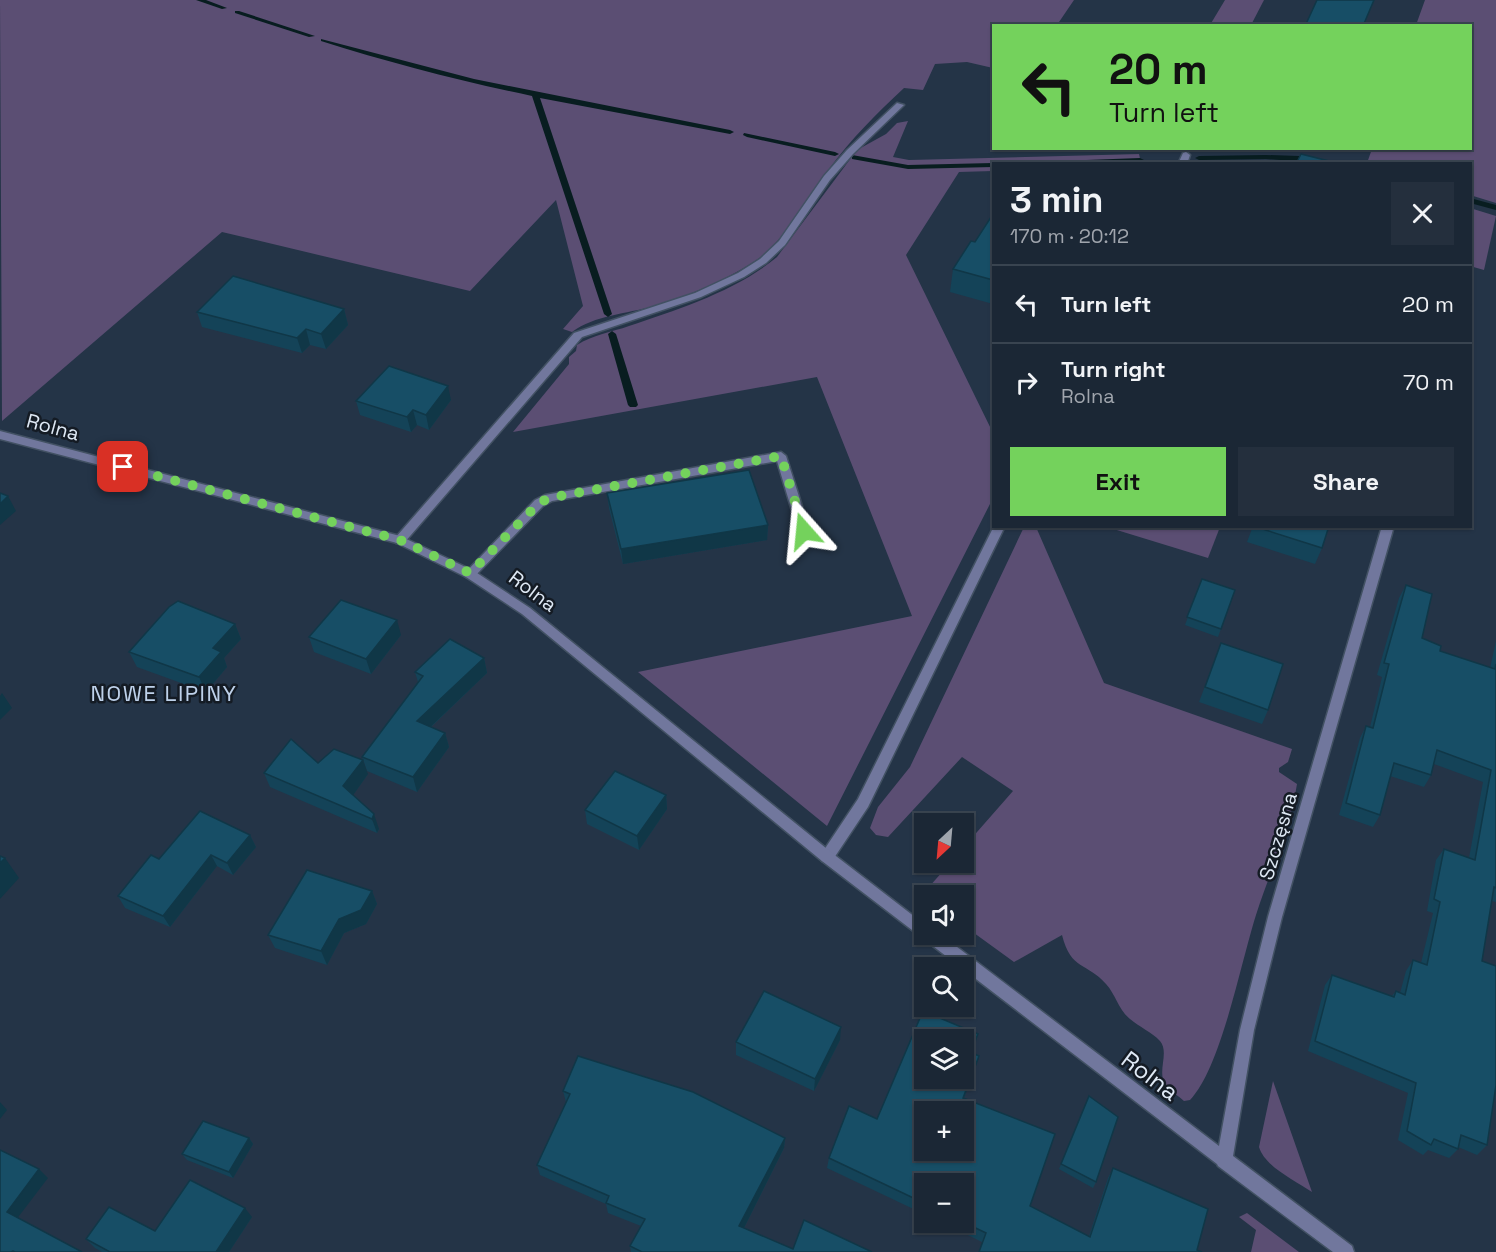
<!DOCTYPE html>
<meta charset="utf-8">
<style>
:root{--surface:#1b2735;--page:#242f3d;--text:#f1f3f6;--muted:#a0a5ad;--line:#394450;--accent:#74d25c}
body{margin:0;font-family:"Space Grotesk",sans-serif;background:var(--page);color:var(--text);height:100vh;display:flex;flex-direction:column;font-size:22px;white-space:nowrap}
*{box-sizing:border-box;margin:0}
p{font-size:20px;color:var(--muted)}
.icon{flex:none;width:33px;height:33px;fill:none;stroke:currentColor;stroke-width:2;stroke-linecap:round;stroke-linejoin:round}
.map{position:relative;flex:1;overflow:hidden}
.sheet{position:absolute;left:992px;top:162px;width:480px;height:366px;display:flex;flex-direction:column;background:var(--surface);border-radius:0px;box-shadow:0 2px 4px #0004,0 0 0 2px var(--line)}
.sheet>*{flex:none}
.hud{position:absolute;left:992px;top:24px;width:480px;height:126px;border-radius:0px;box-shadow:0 2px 4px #0004,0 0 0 2px var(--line);background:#74d25c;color:#111;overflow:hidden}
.needle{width:39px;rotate:206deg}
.fabs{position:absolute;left:914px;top:813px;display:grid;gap:12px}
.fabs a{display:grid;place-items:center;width:60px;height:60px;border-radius:0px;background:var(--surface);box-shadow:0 2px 4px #0004,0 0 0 2px var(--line);font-size:30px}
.pin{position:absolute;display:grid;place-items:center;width:51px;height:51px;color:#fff;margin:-26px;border-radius:12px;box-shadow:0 3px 9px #0006}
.me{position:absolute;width:66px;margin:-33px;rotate:342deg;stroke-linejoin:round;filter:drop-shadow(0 0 4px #0008)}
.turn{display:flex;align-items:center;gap:21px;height:126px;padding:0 18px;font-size:27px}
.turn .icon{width:78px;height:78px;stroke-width:2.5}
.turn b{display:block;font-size:42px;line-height:51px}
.round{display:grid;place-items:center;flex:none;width:63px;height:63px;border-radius:0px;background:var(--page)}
.headline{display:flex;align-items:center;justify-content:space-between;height:102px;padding:0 18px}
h1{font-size:36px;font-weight:800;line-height:45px}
.cta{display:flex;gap:12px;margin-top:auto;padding:12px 18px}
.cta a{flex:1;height:69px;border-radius:0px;background:var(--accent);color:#111;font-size:24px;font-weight:800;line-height:69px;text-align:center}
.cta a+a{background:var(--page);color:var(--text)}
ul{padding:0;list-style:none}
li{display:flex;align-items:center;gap:18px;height:78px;padding:0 18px;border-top:2px solid var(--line)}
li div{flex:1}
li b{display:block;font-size:22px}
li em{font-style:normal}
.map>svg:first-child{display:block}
.green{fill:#5b4e73}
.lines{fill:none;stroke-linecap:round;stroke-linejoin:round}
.stream{fill:#081d20;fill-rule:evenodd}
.service-casing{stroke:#425163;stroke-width:3}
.minor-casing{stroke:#425163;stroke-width:3}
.service{fill:#71779d;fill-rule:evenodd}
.minor{fill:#71779d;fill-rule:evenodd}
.wall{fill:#144358}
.shaded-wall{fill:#103747}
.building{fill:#174e66;stroke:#103747;stroke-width:1.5;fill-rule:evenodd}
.route{stroke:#74d25c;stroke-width:10;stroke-dasharray:0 18}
.labels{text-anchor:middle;stroke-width:5;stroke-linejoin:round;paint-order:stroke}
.street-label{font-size:20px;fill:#dfe9f5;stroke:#141b24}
.quarter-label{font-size:22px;letter-spacing:1.5px;fill:#bed1ea;stroke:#141b24}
.near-street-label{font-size:24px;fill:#dfe9f5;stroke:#141b24}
</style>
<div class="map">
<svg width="1496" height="1252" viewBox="0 0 1496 1252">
<rect width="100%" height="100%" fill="#243447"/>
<g class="green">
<path d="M0,0H1074L1057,25L993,26V68L967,62L935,64L923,90L904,88C877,113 851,139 829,169C809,196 786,239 758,259C731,278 686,297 654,306C626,314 595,315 572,332L563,329L583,306L556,200L470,291L222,232L2,421Z"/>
<path d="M1225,0H1264L1251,25H1210Z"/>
<path d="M1425,0H1496V203L1470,195V164L1367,163L1372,149L1470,148V26L1416,25Z"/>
<path d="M908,121L893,157L909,160L1139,154L1141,163L993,164V171L959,172L906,255L993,433V498L827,826L638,672L912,616L817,377L513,432L569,364V357L576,351L577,345C592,335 612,332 629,326C679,309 736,291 777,257L857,150L886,134L897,123Z"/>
<path d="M1470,208L1496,216L1484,270L1470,266Z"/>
<path d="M1024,527H1036L1104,683L1292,749L1288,762L1279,768V772L1297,784C1290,830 1270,871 1256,915C1241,962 1221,1068 1190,1100L1184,1101C1179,1096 1170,1091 1166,1086C1156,1072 1170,1053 1160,1041C1152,1032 1139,1027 1130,1019C1118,1009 1116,995 1106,984C1087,962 1071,971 1062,935L1014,962L963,925V896L922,895L950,863L963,862V848L1013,791L962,757L888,837L876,835L870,828L878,807L910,767Z"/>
<path d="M1107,527L1220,526V527L1208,558Z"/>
<path d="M1273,1081L1312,1192C1295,1180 1265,1167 1259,1147Z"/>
<path d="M1247,1213L1299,1252H1251L1256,1230L1239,1217Z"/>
</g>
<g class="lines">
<g class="stream">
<path d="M196,0H206L227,8L222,9Z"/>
<path d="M235,11H239L315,36L309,37L235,13Z"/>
<path d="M321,39L474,79L730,130L734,132L730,134L540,98L612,314L608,317L604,314L532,96C461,81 390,63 321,41Z"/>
<path d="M744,133L835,152L839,154L835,156L747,137L743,135Z"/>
<path d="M852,155L908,165L993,163L996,164H993V167L908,169L852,159Z"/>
<path d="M1266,155L1299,156L1336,164L1266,159L1199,160L1195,158L1199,156Z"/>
<path d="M1140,158L1144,160L1143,162L1029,164L1033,162Z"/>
<path d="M1470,198L1496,205V210L1470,203Z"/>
<path d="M612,331L616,334L638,405L636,407H630L628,405L608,334Z"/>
</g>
<g class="service-casing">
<g id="service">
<path d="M897,103L904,105L853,154L830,180L785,245L766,263L744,277L701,297L582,337L404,543H396L394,540L396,537L574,333L695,293L738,273L760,259L779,241L824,176L847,150Z"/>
<path d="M1186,152L1190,155L1187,164H1178L1183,153Z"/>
<path d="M781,452L786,456L810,531L808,534L804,535L798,531L777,461L552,501L543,506L474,577H466L464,574L535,500L545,495Z"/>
<path d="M994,526H1005L868,807L832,861L827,863L822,861L820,857L822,853L858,799Z"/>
</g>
</g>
<g class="minor-casing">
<path id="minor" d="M0,431L400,536L474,571L530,608L832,853L924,924V934H940L1219,1146L1240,1030L1268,917L1382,526H1394L1282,917L1254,1030L1233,1156L1352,1246L1354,1252H1333L1218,1166L1217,1164L822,861L522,614L466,577L397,543L0,439Z"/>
</g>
<use href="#service" class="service"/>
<use href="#minor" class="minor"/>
</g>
<g class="wall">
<path d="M993,214V304L950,292L953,269L975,242Z"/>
<path d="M344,309L348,325L326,349L310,345L302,353L202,327L197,312Z"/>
<path d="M451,400L429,430L417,425L411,432L360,415L356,401Z"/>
<path d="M607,493L768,525L767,540L623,564L609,508Z"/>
<path d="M1253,526L1322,548L1315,564L1247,542Z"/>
<path d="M1202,579L1235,590L1218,637L1185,625Z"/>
<path d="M1406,585L1422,638L1440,651L1490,668L1496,641V902L1492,901L1482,961L1487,1145L1477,1155L1458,1147V1149L1449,1158L1428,1150L1423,1155L1398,1140L1408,1093L1308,1051L1325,985L1332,975L1392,996L1396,991L1400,993L1406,971L1413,960L1421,963L1433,913L1427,911L1436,860L1444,849L1469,858L1483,782L1434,764L1431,775L1424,787L1390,776L1380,815L1373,827L1339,815L1360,738L1366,726L1370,727L1382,677L1377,675L1399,598Z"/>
<path d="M235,624L241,639L224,658L227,667L206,692L137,667L129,652Z"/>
<path d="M401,635L371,674L314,652L309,637Z"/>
<path d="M1221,643L1268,710L1262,724L1199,702Z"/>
<path d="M484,658L487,673L431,727L445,733L449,747L417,792L367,771L362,757L418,682L415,672Z"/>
<path d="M318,763L368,774L353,795L379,829L377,833L270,787L264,773Z"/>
<path d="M666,795L667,809L639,850L587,824L585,810Z"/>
<path d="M250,835L256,847L233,875L217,866L170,927L125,908L118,896L159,859Z"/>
<path d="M372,891L377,904L366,924L344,933L327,965L275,948L268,935Z"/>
<path d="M840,1040L814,1091L736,1055V1042Z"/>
<path d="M975,1045L972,1052L976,1066L964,1098L1030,1206L1089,1236L1108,1178L1113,1168L1197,1250L982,1242L942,1222H963V1184H924V1214L827,1168L829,1158L877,1119Z"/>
<path d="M563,1091L785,1138L784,1148L744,1228L793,1249L872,1252H631L630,1246L641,1226L608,1213L606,1204L540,1175L537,1165L566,1102Z"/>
<path d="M1089,1096L1096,1182L1093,1188L1059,1169Z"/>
<path d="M249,1138L253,1144L233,1178L187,1160L182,1154Z"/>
<path d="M252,1217L229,1252H102L95,1248L86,1239Z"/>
</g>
<g class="shaded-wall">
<path d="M344,309L348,325L326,349L321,334Z"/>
<path d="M306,329L310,345L302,353L297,338Z"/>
<path d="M448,386L451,400L429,430L426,415Z"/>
<path d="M413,410L417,425L411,432L407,417Z"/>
<path d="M8,496L16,511L0,525V504Z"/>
<path d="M768,525L767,540L623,564L621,549Z"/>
<path d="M397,620L401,635L371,674L366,659Z"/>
<path d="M235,624L241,639L224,658L227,667L206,692L199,677L213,648Z"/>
<path d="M484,658L487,673L421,736L417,721Z"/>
<path d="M2,693L12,708L0,720V696Z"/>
<path d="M445,733L449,747L417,792L413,777Z"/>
<path d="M363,760L368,774L349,801L343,786Z"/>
<path d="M666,795L667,809L639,850L637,836Z"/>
<path d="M374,814L379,829L377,833L372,819Z"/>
<path d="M250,835L256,847L233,875L227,863Z"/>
<path d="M211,855L217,866L170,927L163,916Z"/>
<path d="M5,858L19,878L0,899V863Z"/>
<path d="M372,891L377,904L366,924L344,933L327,965L321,951L339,919Z"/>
<path d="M841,1027L840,1040L814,1091L815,1079Z"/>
<path d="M978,1034L975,1045L968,1063L970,1052Z"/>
<path d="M979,1056L976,1066L960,1108L963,1098Z"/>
<path d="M0,1102L7,1110L0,1119Z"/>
<path d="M249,1138L253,1144L233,1178L229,1172Z"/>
<path d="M785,1138L784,1148L740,1236L739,1226Z"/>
<path d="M39,1169L48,1178L16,1220L7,1212Z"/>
<path d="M245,1208L252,1217L229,1252H216Z"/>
</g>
<g class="building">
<path d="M1317,0H1374L1363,26H1313L1306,24Z"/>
<path d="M1301,154L1341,164H1296Z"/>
<path d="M1020,161L1031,164H1018Z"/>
<path d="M1240,161L1251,164H1239Z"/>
<path d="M993,214V280L953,269L971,241L975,242Z"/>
<path d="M233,276L344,309L321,334L306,329L297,338L197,312Z"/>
<path d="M389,366L448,386L426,415L413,410L407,417L356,401Z"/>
<path d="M749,470L768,525L621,549L607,493Z"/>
<path d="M0,493L8,496L0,504Z"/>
<path d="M1253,526H1329L1322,548Z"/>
<path d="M1202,579L1235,590L1221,629L1187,617Z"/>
<path d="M1406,585L1432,594L1422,638L1441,646L1440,651L1495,669L1496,664V888L1494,887L1482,961L1496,966V1085L1487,1145L1461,1135L1458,1149L1434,1139L1431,1145L1407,1131L1416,1083L1315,1041L1332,975L1394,997L1396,991L1405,995L1413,960L1427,965L1440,902L1434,899L1444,849L1475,860L1491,770L1437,750L1431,775L1394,763L1380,815L1346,803L1366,726L1373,728L1389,664L1384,663Z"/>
<path d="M341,600L397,620L366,659L309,637Z"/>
<path d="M178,601L235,624L213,648L221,652L199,677L129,652L169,607Z"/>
<path d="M450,639L484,658L417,721L445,733L413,777L362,757L423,676L415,672Z"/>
<path d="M1221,643L1283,664L1268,710L1205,687Z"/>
<path d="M291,739L318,763L334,749L363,760L343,786L374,814L372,819L264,773Z"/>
<path d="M615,771L666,795L637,836L585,810Z"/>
<path d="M200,811L250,835L227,863L211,855L163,916L118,896L151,855L159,859Z"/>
<path d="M0,856L5,858L0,863Z"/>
<path d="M307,870L372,891L361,910L339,919L321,951L268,935Z"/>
<path d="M764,991L841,1027L815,1079L736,1042Z"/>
<path d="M923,1011L978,1034L970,1052L979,1056L963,1098L1055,1134L1030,1206L1090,1237L1113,1168L1208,1209L1197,1250L1202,1252H979L986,1233L963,1222V1184H924V1203L829,1158L849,1106L877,1119ZM924,1040H963V1078H924ZM924,1112H963V1150H924Z"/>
<path d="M578,1056L693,1092L785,1138L739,1226L793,1249L804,1220L872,1252H642L630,1246L645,1219L606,1203L609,1196L537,1165L570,1094L563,1091Z"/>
<path d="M1089,1096L1118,1117L1096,1182L1061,1164Z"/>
<path d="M203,1121L249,1138L229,1172L182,1154Z"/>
<path d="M0,1150L39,1169L7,1212L82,1252H15L13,1251L11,1252H0Z"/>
<path d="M190,1180L245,1208L216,1252H110L86,1239L109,1207L155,1231Z"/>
</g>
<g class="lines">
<path class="route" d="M123,467L400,540L470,573L539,503L549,498L781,456L804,531"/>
</g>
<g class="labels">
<g class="street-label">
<text transform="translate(53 427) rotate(15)" y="7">Rolna</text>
<text transform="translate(533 591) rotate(37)" y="7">Rolna</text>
<text transform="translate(1278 836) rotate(-74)" y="7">Szczęsna</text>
</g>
<g class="quarter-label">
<text x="164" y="701">NOWE LIPINY</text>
</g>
<g class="near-street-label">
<text transform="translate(1150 1076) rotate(37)" y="8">Rolna</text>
</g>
</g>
</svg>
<div class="fabs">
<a><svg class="needle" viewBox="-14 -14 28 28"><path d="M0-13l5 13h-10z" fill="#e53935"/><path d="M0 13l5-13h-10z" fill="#a0a5ad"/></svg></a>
<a><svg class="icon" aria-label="sound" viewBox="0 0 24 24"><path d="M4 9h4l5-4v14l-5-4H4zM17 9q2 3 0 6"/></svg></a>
<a><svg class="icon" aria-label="search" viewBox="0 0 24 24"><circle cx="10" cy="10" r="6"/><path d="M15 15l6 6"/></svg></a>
<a><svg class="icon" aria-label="layers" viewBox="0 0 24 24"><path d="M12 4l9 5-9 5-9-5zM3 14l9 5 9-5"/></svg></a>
<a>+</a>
<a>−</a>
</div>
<div class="pin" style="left:123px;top:467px;background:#d93025"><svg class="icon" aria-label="arrive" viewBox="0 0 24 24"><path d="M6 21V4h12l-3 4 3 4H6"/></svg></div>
<svg class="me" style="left:804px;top:531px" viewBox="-20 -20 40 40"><path d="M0-17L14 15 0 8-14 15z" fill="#74d25c" stroke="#fff" stroke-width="4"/></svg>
<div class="hud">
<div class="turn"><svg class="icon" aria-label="left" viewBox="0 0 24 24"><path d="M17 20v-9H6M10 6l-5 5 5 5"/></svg><div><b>20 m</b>Turn left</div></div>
</div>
<section class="sheet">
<div class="headline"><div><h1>3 min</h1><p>170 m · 20:12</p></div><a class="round"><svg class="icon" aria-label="close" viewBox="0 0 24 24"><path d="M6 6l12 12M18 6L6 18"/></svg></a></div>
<ul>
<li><svg class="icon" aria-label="left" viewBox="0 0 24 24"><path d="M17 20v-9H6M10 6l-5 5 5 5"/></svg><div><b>Turn left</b></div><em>20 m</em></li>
<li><svg class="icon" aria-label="right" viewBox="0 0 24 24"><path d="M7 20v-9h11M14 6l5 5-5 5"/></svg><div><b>Turn right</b><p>Rolna</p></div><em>70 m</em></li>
</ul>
<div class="cta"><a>Exit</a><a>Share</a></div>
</section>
</div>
